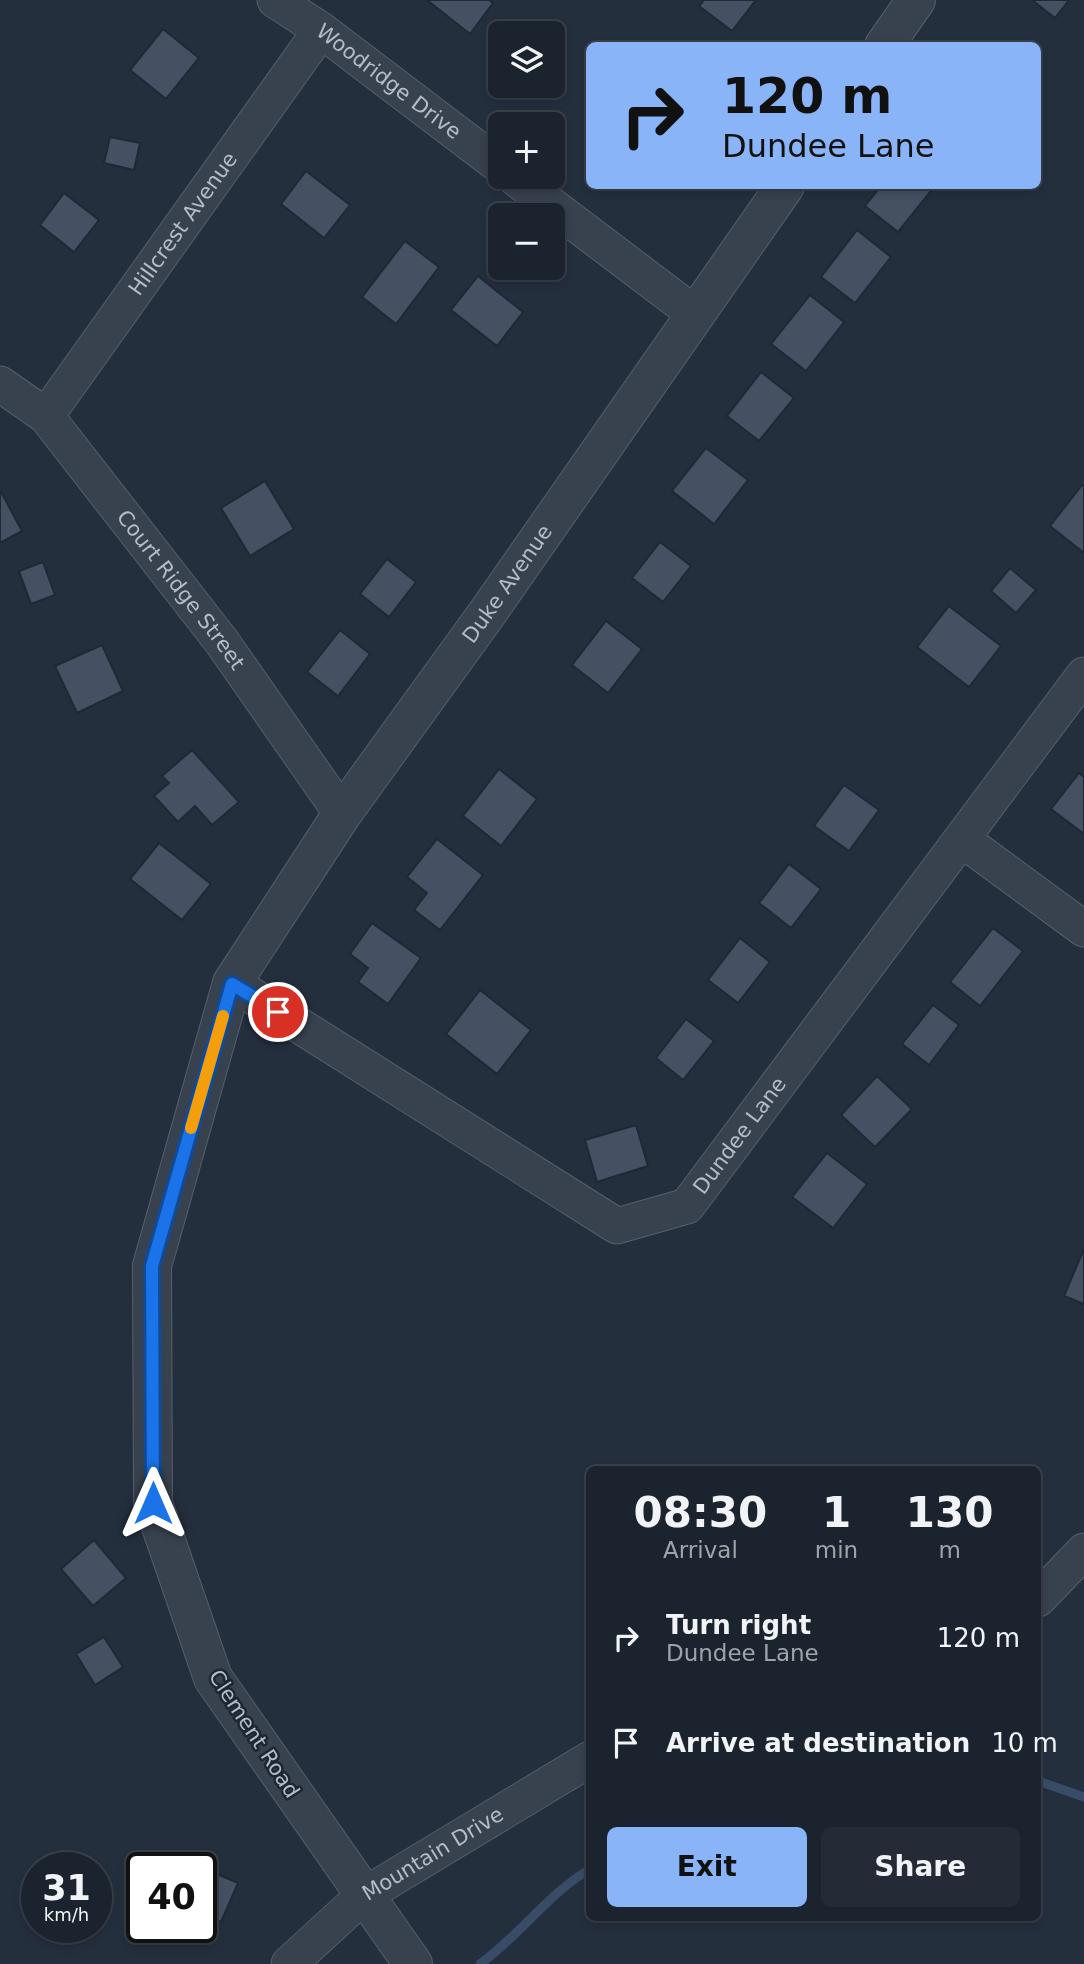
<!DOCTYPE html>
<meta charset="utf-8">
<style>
:root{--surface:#1b232e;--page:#242b36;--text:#f1f3f6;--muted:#a0a4aa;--line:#39404a;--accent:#8ab4f8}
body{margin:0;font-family:"DejaVu Sans",sans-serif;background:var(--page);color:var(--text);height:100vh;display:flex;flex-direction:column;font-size:26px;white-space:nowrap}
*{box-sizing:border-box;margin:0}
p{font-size:23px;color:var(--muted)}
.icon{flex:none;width:38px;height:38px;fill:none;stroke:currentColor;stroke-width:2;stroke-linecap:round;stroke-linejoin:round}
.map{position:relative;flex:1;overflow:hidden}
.side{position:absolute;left:586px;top:1466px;width:455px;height:455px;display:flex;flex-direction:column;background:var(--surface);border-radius:10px;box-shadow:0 4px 10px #0003,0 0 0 2px var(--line)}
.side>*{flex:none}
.top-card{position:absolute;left:586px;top:42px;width:455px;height:147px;border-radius:10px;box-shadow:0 4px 10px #0003,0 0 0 2px var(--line);background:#8ab4f8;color:#111;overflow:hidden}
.buttons{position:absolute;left:488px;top:21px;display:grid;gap:14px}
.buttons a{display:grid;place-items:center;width:77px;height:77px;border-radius:10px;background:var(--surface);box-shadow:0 4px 10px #0003,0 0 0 2px var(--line);font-size:35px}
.speed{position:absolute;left:21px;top:1852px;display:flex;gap:14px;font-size:35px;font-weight:700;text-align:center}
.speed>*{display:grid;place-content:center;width:91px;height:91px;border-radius:50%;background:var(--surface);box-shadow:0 4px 10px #0003,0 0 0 2px var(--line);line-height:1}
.speed small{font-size:18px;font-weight:400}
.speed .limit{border:4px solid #111;border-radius:10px;background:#fff;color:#111}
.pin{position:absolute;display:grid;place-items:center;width:60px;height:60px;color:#fff;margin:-30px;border:4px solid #fff;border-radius:50%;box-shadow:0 2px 7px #0007}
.me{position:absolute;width:77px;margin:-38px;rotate:0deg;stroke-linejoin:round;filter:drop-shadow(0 0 5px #0008)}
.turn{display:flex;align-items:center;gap:24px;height:147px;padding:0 21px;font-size:32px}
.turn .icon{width:91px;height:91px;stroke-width:2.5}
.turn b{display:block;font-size:49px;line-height:60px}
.eta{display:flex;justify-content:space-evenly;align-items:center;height:119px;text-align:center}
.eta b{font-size:42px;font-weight:600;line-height:49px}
.primary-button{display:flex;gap:14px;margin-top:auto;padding:14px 21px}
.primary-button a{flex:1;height:80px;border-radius:10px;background:var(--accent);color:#111;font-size:28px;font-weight:600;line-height:80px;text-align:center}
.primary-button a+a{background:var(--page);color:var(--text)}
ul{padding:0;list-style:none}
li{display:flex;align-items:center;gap:21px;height:105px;padding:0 21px}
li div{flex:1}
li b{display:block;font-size:26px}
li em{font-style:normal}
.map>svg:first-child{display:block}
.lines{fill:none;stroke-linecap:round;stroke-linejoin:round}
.stream{stroke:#394c67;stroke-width:9}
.building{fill:#455162;stroke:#1f2835;stroke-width:2}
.minor-casing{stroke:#565f6c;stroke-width:37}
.tertiary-casing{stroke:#565f6c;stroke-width:40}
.minor{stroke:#38414e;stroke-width:35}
.tertiary{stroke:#38414e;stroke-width:38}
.route-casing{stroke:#114b97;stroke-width:18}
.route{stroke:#1a73e8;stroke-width:12}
.slow{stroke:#f59e0b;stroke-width:12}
.labels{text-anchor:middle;stroke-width:5;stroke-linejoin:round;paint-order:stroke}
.street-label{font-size:21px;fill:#b4bcc9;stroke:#1d2633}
</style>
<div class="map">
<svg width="1084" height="1964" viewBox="0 0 1084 1964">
<rect width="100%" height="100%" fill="#242f3e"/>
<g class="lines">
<g class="stream">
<path d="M1038,1781L1084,1797"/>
<path d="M480,1964C520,1935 548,1894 590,1869"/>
</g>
</g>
<g class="building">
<path d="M427,0H489L493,3L470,34Z"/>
<path d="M704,0H756L732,31L699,6Z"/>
<path d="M1032,0H1069L1055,18Z"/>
<path d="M163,29L199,58L166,99L130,70Z"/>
<path d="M110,137L140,143L134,170L104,163Z"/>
<path d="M306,171L350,205L324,238L281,204Z"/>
<path d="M881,186H935L898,232L865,206Z"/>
<path d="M64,193L99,220L74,252L40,225Z"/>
<path d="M857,230L891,257L855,303L821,277Z"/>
<path d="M405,241L439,267L396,324L362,297Z"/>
<path d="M478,276L523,312L497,346L451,310Z"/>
<path d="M810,295L844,322L806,371L771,344Z"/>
<path d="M761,372L794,398L759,441L727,416Z"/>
<path d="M706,448L748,480L714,524L672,491Z"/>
<path d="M265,481L294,529L250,556L221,508Z"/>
<path d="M1082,485L1084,486V553L1050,526Z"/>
<path d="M0,490L22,531L0,543Z"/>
<path d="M660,542L691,566L663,602L632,578Z"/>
<path d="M387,559L416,582L389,617L360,594Z"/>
<path d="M43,562L55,595L31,604L19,571Z"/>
<path d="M1010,568L1036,590L1016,613L991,591Z"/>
<path d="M949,606L1001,646L969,687L917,647Z"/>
<path d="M606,621L642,649L608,693L572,665Z"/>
<path d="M340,630L370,654L338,696L307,672Z"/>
<path d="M102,645L123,691L77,713L55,666Z"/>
<path d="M192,750L239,802L212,825L195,806L178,822L154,796L169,783L162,776Z"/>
<path d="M499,769L537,799L501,846L463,816Z"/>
<path d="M1079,773L1084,777V834L1051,809Z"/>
<path d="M844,785L879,810L849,851L814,826Z"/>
<path d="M437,839L483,875L440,930L414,910L427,893L407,877Z"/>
<path d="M159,843L211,884L182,920L130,879Z"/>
<path d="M789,864L821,889L791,928L759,903Z"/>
<path d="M372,923L421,958L388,1004L358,982L368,968L350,954Z"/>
<path d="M993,928L1023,951L980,1006L950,982Z"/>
<path d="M740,938L770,962L738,1003L708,980Z"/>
<path d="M480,990L531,1030L497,1074L446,1034Z"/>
<path d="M933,1005L959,1025L929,1065L902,1044Z"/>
<path d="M686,1019L714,1041L683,1080L656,1058Z"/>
<path d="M877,1076L912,1109L875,1147L841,1115Z"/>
<path d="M636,1125L648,1166L597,1182L585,1140Z"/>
<path d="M827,1153L867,1184L833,1228L792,1197Z"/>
<path d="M1084,1249V1304L1064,1296Z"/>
<path d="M94,1540L126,1578L93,1606L61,1569Z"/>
<path d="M104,1637L123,1667L95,1685L76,1654Z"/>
<path d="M201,1867L238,1883L221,1922L201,1913Z"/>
</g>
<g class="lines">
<g class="minor-casing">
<g id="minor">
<path id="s1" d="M275,0L321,30L500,166"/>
<path d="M514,177L695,314"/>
<path id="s2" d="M0,384L46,416L222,642L342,814"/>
<path id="s3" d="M46,416L321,30"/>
<path d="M963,840L1084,929"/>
<path id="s4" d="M232,983L617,1226L687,1206L1084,675"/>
<path d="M1038,1599L1084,1551"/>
<path id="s5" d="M289,1964L363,1896L590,1759"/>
</g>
</g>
<g class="tertiary-casing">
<g id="tertiary">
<path d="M884,46L916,0"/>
<path id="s6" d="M413,1964L213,1678L153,1503L152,1266L232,983L342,814L488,612L785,186"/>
</g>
</g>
<use href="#minor" class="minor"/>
<use href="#tertiary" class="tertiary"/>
</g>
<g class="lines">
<g class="route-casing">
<path id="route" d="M153,1503L152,1266L232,984L278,1012"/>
</g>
<use href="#route" class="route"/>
<path class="slow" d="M191,1128L223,1016"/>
</g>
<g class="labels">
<g class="street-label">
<text dy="7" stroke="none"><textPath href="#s1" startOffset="140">Woodridge Drive</textPath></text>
<text dy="7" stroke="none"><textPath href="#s3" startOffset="236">Hillcrest Avenue</textPath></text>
<text dy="7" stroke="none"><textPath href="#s6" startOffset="1550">Duke Avenue</textPath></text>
<text dy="7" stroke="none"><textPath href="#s2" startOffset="276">Court Ridge Street</textPath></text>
<text dy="7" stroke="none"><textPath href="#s4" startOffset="616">Dundee Lane</textPath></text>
<text transform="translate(254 1734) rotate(57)" y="7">Clement Road</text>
<text dy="7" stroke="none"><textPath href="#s5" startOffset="182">Mountain Drive</textPath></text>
</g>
</g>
</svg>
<div class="buttons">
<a><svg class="icon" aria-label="layers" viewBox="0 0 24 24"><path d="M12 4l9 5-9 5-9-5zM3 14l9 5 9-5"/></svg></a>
<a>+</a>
<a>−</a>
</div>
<div class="speed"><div>31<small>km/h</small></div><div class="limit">40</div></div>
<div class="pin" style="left:278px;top:1012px;background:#d93025"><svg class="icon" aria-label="arrive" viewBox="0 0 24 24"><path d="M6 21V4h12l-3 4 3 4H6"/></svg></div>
<svg class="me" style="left:153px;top:1503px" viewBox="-20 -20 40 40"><path d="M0-17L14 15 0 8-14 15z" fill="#1a73e8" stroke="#fff" stroke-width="4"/></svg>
<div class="top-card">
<div class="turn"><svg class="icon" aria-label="right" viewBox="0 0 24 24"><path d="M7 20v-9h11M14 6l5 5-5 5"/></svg><div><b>120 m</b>Dundee Lane</div></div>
</div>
<section class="side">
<div class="eta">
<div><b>08:30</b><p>Arrival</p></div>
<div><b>1</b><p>min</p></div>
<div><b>130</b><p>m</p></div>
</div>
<ul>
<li><svg class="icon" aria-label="right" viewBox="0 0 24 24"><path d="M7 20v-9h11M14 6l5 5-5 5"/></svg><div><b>Turn right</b><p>Dundee Lane</p></div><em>120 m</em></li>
<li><svg class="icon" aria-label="arrive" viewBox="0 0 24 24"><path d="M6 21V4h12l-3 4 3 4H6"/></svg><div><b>Arrive at destination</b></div><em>10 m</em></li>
</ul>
<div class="primary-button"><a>Exit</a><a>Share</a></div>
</section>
</div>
